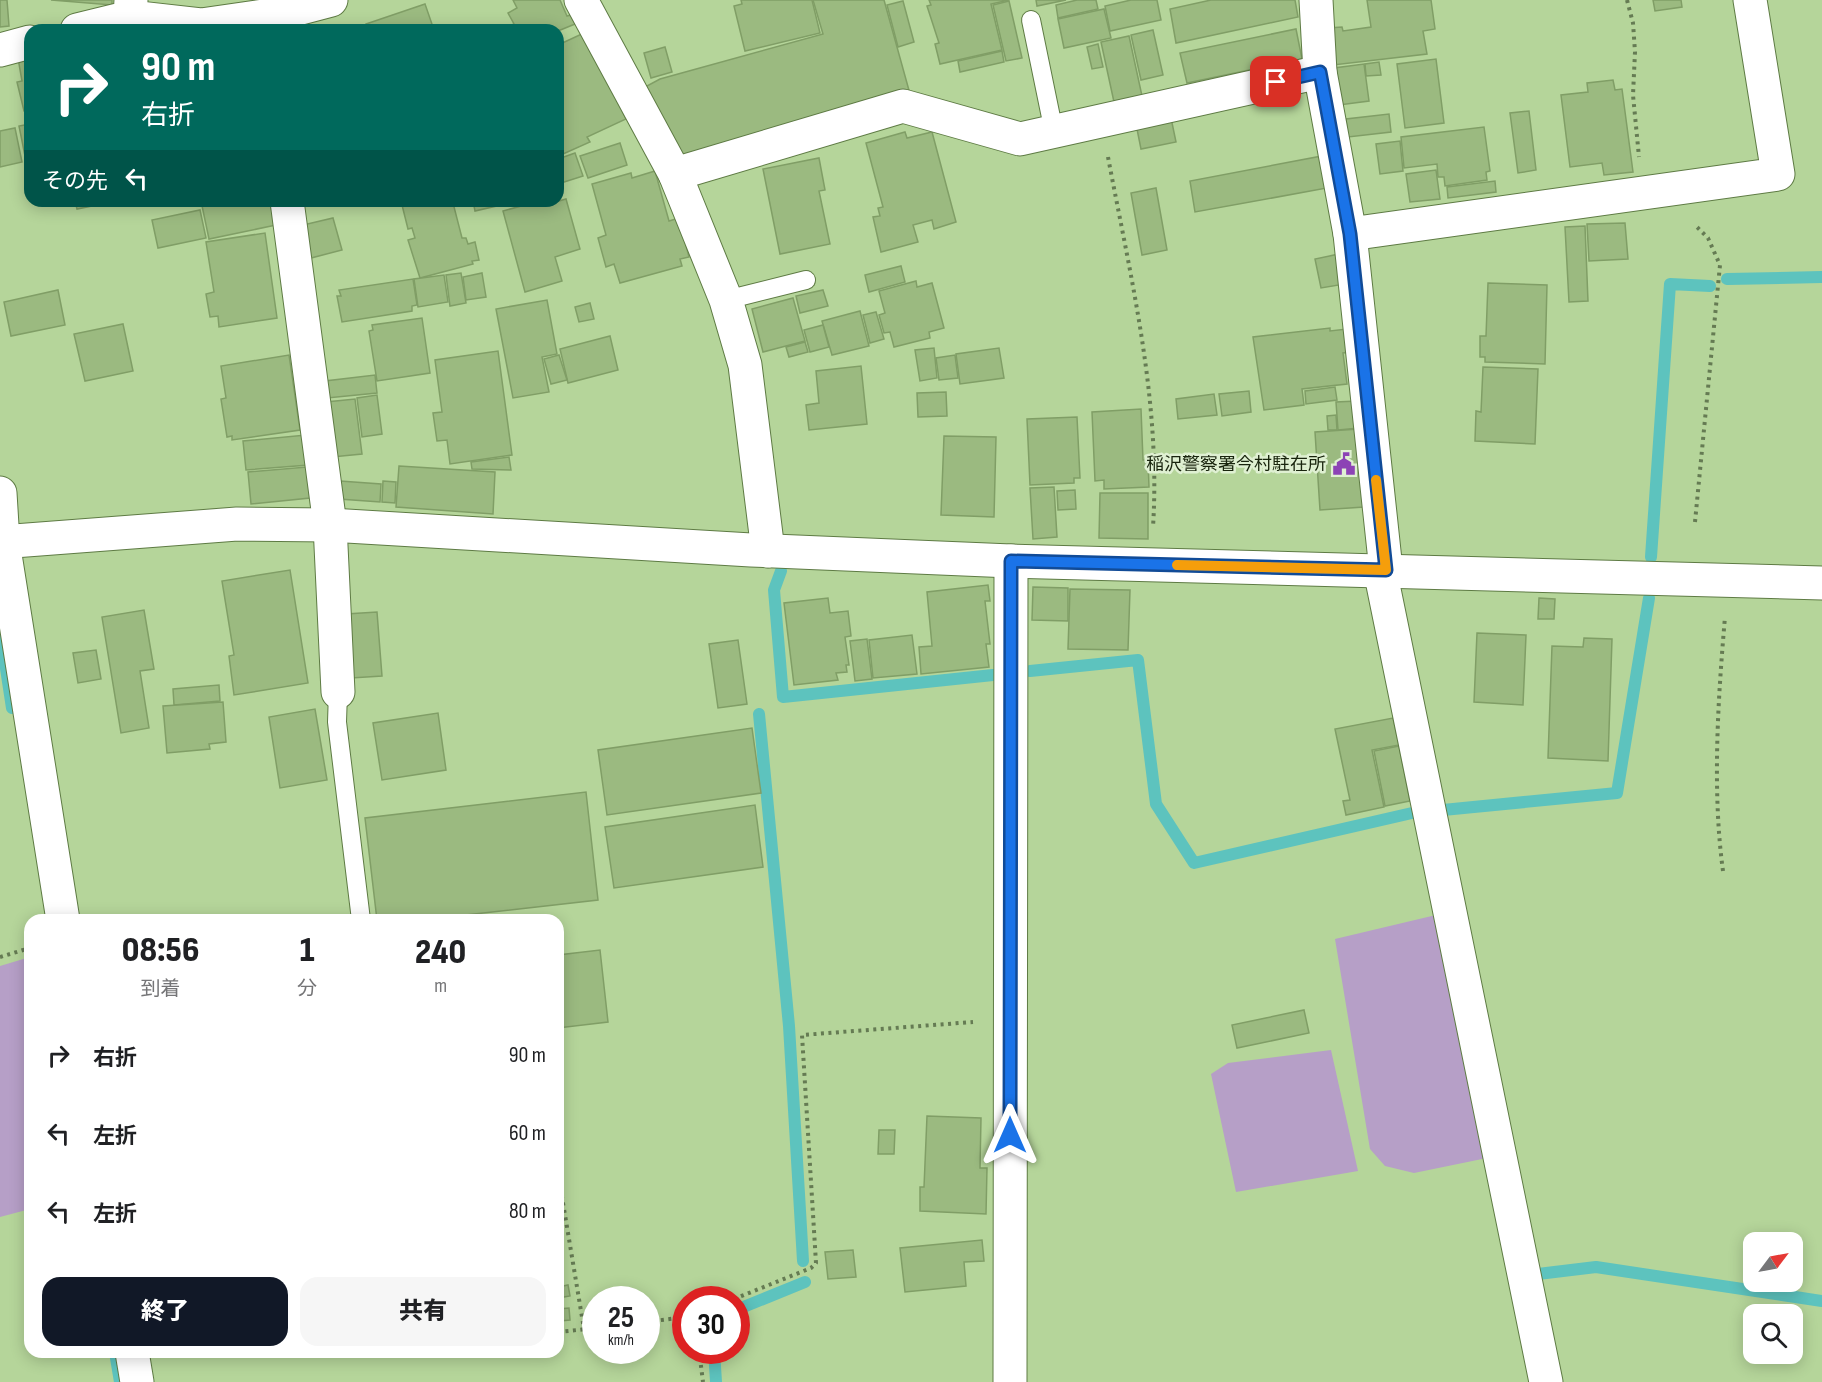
<!DOCTYPE html>
<html lang="ja">
<meta charset="utf-8">
<style>
:root{--surface:#fff;--page:#f6f6f6;--text:#202124;--muted:#757577;--accent:#111827}
body{margin:0;font-family:"Sofia Sans Condensed","Noto Sans JP",sans-serif;background:var(--page);color:var(--text);height:100vh;display:flex;flex-direction:column;font-size:22px;white-space:nowrap}
*{box-sizing:border-box;margin:0}
p{font-size:20px;color:var(--muted)}
.icon{flex:none;width:33px;height:33px;fill:none;stroke:currentColor;stroke-width:2;stroke-linecap:round;stroke-linejoin:round}
.map{position:relative;flex:1;overflow:hidden}
.panel{position:absolute;left:24px;top:914px;width:540px;height:444px;display:flex;flex-direction:column;background:var(--surface);border-radius:18px;box-shadow:0 3px 15px #0003}
.panel>*{flex:none}
.top-card{position:absolute;left:24px;top:24px;width:540px;height:183px;border-radius:18px;box-shadow:0 3px 15px #0003;background:#00695c;color:#fff;overflow:hidden}
.needle{width:39px;rotate:58deg}
.buttons{position:absolute;left:1743px;top:1232px;display:grid;gap:12px}
.buttons a{display:grid;place-items:center;width:60px;height:60px;border-radius:12px;background:var(--surface);box-shadow:0 3px 15px #0003;font-size:30px}
.speed{position:absolute;left:582px;top:1286px;display:flex;gap:12px;font-size:30px;font-weight:700;text-align:center}
.speed>*{display:grid;place-content:center;width:78px;height:78px;border-radius:50%;background:var(--surface);box-shadow:0 3px 15px #0003;line-height:1}
.speed small{font-size:15px;font-weight:400}
.speed .limit{border:9px solid #d22;background:#fff;color:#111}
.pin{position:absolute;display:grid;place-items:center;width:51px;height:51px;color:#fff;margin:-26px;border-radius:12px;box-shadow:0 3px 9px #0006}
.me{position:absolute;width:66px;margin:-33px;rotate:0deg;stroke-linejoin:round;filter:drop-shadow(0 0 4px #0008)}
.turn{display:flex;align-items:center;gap:21px;height:126px;padding:0 18px;font-size:27px}
.turn .icon{width:78px;height:78px;stroke-width:2.5}
.turn b{display:block;font-size:42px;line-height:51px}
.then{display:flex;align-items:center;height:57px;padding:0 18px;background:#0003;gap:12px;font-size:22px}
.eta{display:flex;justify-content:space-evenly;align-items:center;height:102px;text-align:center}
.eta b{font-size:36px;font-weight:800;line-height:42px}
.button{display:flex;gap:12px;margin-top:auto;padding:12px 18px}
.button a{flex:1;height:69px;border-radius:18px;background:var(--accent);color:#fff;font-size:24px;font-weight:800;line-height:69px;text-align:center}
.button a+a{background:var(--page);color:var(--text)}
ul{padding:0;list-style:none}
li{display:flex;align-items:center;gap:18px;height:78px;padding:0 18px}
li div{flex:1}
li b{display:block;font-size:22px}
li em{font-style:normal}
.map>svg:first-child{display:block}
.green{fill:#b69fc7}
.lines{fill:none;stroke-linecap:round;stroke-linejoin:round}
.stream{stroke:#5dc3be;stroke-width:12}
.building{fill:#9bba80;stroke:#809e66;stroke-width:1.5}
.service-casing{stroke:#5e7b44;stroke-width:20}
.minor-casing{stroke:#5e7b44;stroke-width:35}
.path{stroke:#657b53;stroke-width:4;stroke-dasharray:3 4.5;stroke-linecap:butt}
.service{stroke:#fff;stroke-width:18}
.minor{stroke:#fff;stroke-width:33}
.route-casing{stroke:#114b97;stroke-width:15}
.route{stroke:#1a73e8;stroke-width:10}
.slow{stroke:#f59e0b;stroke-width:10}
.labels{text-anchor:middle;stroke-width:5;stroke-linejoin:round;paint-order:stroke}
.poi-label{font-size:18px;fill:#18240d;stroke:#dff0d2;text-anchor:end}
</style>
<div class="map">
<svg width="1822" height="1382" viewBox="0 0 1822 1382">
<rect width="100%" height="100%" fill="#b5d59a"/>
<g class="green">
<path d="M1436,915L1487,1158L1414,1173L1385,1166L1370,1149L1335,939Z"/>
<path d="M30,957V1209L0,1217V966Z"/>
<path d="M1331,1050L1358,1171L1236,1192L1211,1074L1228,1063Z"/>
</g>
<g class="lines">
<g class="stream">
<path d="M1727,279L1822,277"/>
<path d="M1651,557L1670,284L1710,286"/>
<path d="M781,571L774,590L783,697L993,675"/>
<path d="M0,629L12,708"/>
<path d="M1030,671L1138,660L1156,804L1194,863L1412,813"/>
<path d="M759,714L789,1026L803,1261"/>
<path d="M1443,810L1617,793L1649,598"/>
<path d="M1538,1274L1596,1267L1822,1301"/>
<path d="M736,1310L805,1282"/>
<path d="M714,1350L716,1382"/>
<path d="M115,1352L120,1382"/>
</g>
</g>
<g class="building">
<path d="M0,0H7L9,26L0,27Z"/>
<path d="M51,0H112V5Z"/>
<path d="M513,0H560L567,16L571,15L575,24L558,31L508,30L507,27L514,24L508,13L517,8Z"/>
<path d="M741,0H812L820,33L745,51L734,6L742,4Z"/>
<path d="M813,0H884L910,94L681,156L645,87L660,79L823,34Z"/>
<path d="M929,0H1009L991,4L1002,50L940,64L935,44L939,43L927,6L931,5Z"/>
<path d="M1036,0H1066L1037,6Z"/>
<path d="M1077,0H1096L1098,9L1058,18L1056,5Z"/>
<path d="M1131,0H1157L1161,20L1110,31L1105,6Z"/>
<path d="M1211,0H1295L1298,17L1176,43L1170,9Z"/>
<path d="M1367,0H1431L1435,29L1423,31L1427,54L1333,65L1328,28L1342,27L1343,31L1371,27Z"/>
<path d="M1653,0H1681L1682,7L1655,11Z"/>
<path d="M903,1L914,42L898,47L887,5Z"/>
<path d="M1009,1L1022,58L1006,61L993,5Z"/>
<path d="M425,4L434,30H368L366,24Z"/>
<path d="M1104,9L1111,38L1064,48L1058,19Z"/>
<path d="M1296,29L1302,59L1187,83L1180,53Z"/>
<path d="M1153,30L1163,75L1141,80L1131,35Z"/>
<path d="M586,32L626,119L587,137L590,142L563,154L558,144V45Z"/>
<path d="M1129,36L1142,96L1114,102L1101,42Z"/>
<path d="M1098,44L1103,67L1092,69L1087,47Z"/>
<path d="M665,47L672,72L651,78L644,53Z"/>
<path d="M1002,51L1004,62L960,72L958,61Z"/>
<path d="M30,56V110L24,111L17,82L22,81L18,58Z"/>
<path d="M1436,59L1444,123L1405,128L1397,64Z"/>
<path d="M1379,62L1381,75L1366,76L1365,64Z"/>
<path d="M1364,64L1369,101L1339,105L1334,68Z"/>
<path d="M1613,80L1615,90L1622,89L1633,172L1604,175L1602,163L1570,167L1561,95L1588,92L1587,83Z"/>
<path d="M1529,111L1536,170L1518,173L1510,113Z"/>
<path d="M1389,114L1391,132L1348,137L1346,119Z"/>
<path d="M1171,118L1176,142L1141,149L1136,124Z"/>
<path d="M30,124V176H29L19,126Z"/>
<path d="M1484,127L1490,171L1486,172L1487,180L1445,186L1444,177H1438L1437,164L1404,168L1401,137Z"/>
<path d="M15,128L22,162L0,167V131Z"/>
<path d="M905,132L907,138L932,132L956,222L934,229L932,220L913,225L918,242L881,252L873,217L880,216L878,208L883,207L866,143Z"/>
<path d="M1400,141L1403,171L1380,174L1376,144Z"/>
<path d="M620,143L627,165L588,178L580,156Z"/>
<path d="M575,153L583,176L558,184V159Z"/>
<path d="M1322,156L1327,188L1195,212L1190,181Z"/>
<path d="M819,158L825,190L819,191L830,244L780,254L763,169Z"/>
<path d="M1436,170L1440,199L1410,202L1406,174Z"/>
<path d="M655,171L669,221L679,218L689,257L680,259L682,266L620,283L614,264L606,267L598,238L606,235L592,184L631,173L632,178Z"/>
<path d="M1495,181L1496,192L1448,198L1447,187Z"/>
<path d="M1156,188L1167,250L1142,255L1131,193Z"/>
<path d="M566,199L580,249L555,257L562,281L525,292L503,211L539,201L541,206Z"/>
<path d="M75,201H116L77,209Z"/>
<path d="M201,201H276L281,224L209,239Z"/>
<path d="M401,201H459L453,203L462,238H466L468,244L475,242L479,260L472,261L473,264L420,278L408,240L415,238L412,228L408,229Z"/>
<path d="M473,201H518L475,211Z"/>
<path d="M200,210L206,238L158,248L152,220Z"/>
<path d="M333,218L342,250L311,258L303,225Z"/>
<path d="M1625,223L1628,259L1589,261L1587,224Z"/>
<path d="M1585,226L1588,301L1569,302L1565,227Z"/>
<path d="M265,233L277,318L219,327L218,316L210,317L206,294L214,292L206,242Z"/>
<path d="M1339,254L1345,284L1321,288L1315,259Z"/>
<path d="M901,266L905,282L869,292L865,275Z"/>
<path d="M461,273L466,303L450,306L446,275Z"/>
<path d="M482,273L486,297L466,300L463,277Z"/>
<path d="M444,275L448,302L418,307L414,279Z"/>
<path d="M413,279L417,305L412,306V311L342,322L337,296H341L339,290Z"/>
<path d="M916,281L917,287L932,283L944,328L929,332L930,338L894,347L890,332L884,333L879,315L885,313L879,291Z"/>
<path d="M1488,283L1547,285L1545,364L1485,362V357H1480V336H1486Z"/>
<path d="M58,290L65,325L11,336L4,302Z"/>
<path d="M823,290L828,306L800,313L796,296Z"/>
<path d="M793,298L805,341L763,352L752,309Z"/>
<path d="M547,300L557,354L542,357L549,392L513,398L496,309Z"/>
<path d="M590,303L594,319L579,322L575,307Z"/>
<path d="M860,311L869,346L832,355L822,321Z"/>
<path d="M876,312L884,339L870,343L863,315Z"/>
<path d="M422,318L430,373L377,381L369,331L373,330L372,325Z"/>
<path d="M123,324L133,371L85,381L74,334Z"/>
<path d="M823,325L829,347L810,352L804,330Z"/>
<path d="M1330,328V331L1347,329L1350,352L1343,353L1347,384L1302,389L1304,405L1264,410L1253,337Z"/>
<path d="M610,336L618,370L568,383L560,349Z"/>
<path d="M805,342L808,352L789,357L786,347Z"/>
<path d="M934,348L937,378L920,381L915,350Z"/>
<path d="M999,348L1004,378L960,384L956,354Z"/>
<path d="M498,351L512,455L450,464L447,440L437,441L433,413L442,412L435,360Z"/>
<path d="M289,355L300,430L232,440V436L227,437L221,399L226,398L221,366Z"/>
<path d="M559,355L567,380L551,384L544,359Z"/>
<path d="M955,355L958,378L939,380L936,358Z"/>
<path d="M861,366L867,424L809,430L806,405L819,403L816,371Z"/>
<path d="M1483,367L1538,369L1535,444L1475,441L1476,411L1481,412Z"/>
<path d="M375,375L377,393L327,398L325,381Z"/>
<path d="M1335,387L1337,400L1306,404L1305,391Z"/>
<path d="M1249,391L1251,412L1222,416L1219,394Z"/>
<path d="M946,392L947,416L918,417L917,393Z"/>
<path d="M1214,394L1217,415L1178,419L1176,399Z"/>
<path d="M377,395L382,434L362,437L357,398Z"/>
<path d="M355,399L362,454L332,457L326,402Z"/>
<path d="M1357,401L1359,428L1338,430L1336,402Z"/>
<path d="M1141,409L1143,460H1148L1149,487L1104,489V480L1095,481L1092,412Z"/>
<path d="M1336,415L1337,430H1328L1327,416Z"/>
<path d="M1077,417L1080,478H1074V483L1030,485L1027,419Z"/>
<path d="M1359,429L1364,507L1320,510L1315,432Z"/>
<path d="M306,435L309,465L246,470L243,441Z"/>
<path d="M944,436L996,437L994,517L941,515Z"/>
<path d="M509,457L511,470L472,469L471,462Z"/>
<path d="M399,466L495,472L493,514L396,507Z"/>
<path d="M307,467L310,498L251,504L248,472Z"/>
<path d="M340,481L381,484L380,502L339,499Z"/>
<path d="M383,481L396,482L395,503L382,502Z"/>
<path d="M1054,487L1057,537L1033,539L1030,488Z"/>
<path d="M1075,490L1076,509L1058,510L1057,491Z"/>
<path d="M1100,493H1148V539L1099,538Z"/>
<path d="M290,570L308,683L234,695L229,656L234,655L222,581Z"/>
<path d="M988,585L990,601H985L990,644H986L989,667L921,674L919,647L932,646L927,592Z"/>
<path d="M1033,587L1068,588V621L1032,620Z"/>
<path d="M1070,589L1130,590L1128,650L1068,649Z"/>
<path d="M828,598L830,613L848,611L851,636L845,637L849,665H846L847,672L836,673L838,680L794,685L784,603Z"/>
<path d="M1539,598L1555,599L1554,619H1538Z"/>
<path d="M144,610L154,669L140,671L149,728L121,733L102,617Z"/>
<path d="M377,612L382,676L351,678L346,614Z"/>
<path d="M1477,633L1526,635L1523,705L1474,702Z"/>
<path d="M912,635L917,674L873,678L869,640Z"/>
<path d="M1584,638L1612,639L1608,761L1548,758L1552,646L1583,647Z"/>
<path d="M867,639L872,679L855,681L850,641Z"/>
<path d="M738,640L747,704L718,708L709,644Z"/>
<path d="M96,650L101,679L78,683L73,653Z"/>
<path d="M219,685L220,701L174,705L173,689Z"/>
<path d="M223,702L226,742L209,744L210,749L167,753L163,706Z"/>
<path d="M315,709L327,780L280,788L269,717Z"/>
<path d="M438,713L446,770L382,780L373,723Z"/>
<path d="M1393,718L1399,745L1372,750L1384,807L1346,815L1343,801L1350,800L1335,729Z"/>
<path d="M752,728L761,793L607,815L598,750Z"/>
<path d="M1399,746L1410,801L1385,806L1374,751Z"/>
<path d="M586,792L598,900L421,920H377L365,818Z"/>
<path d="M755,805L763,867L614,888L605,827Z"/>
<path d="M600,950L608,1022L558,1028V955Z"/>
<path d="M1304,1010L1309,1033L1237,1048L1232,1025Z"/>
<path d="M927,1116L981,1118L980,1168H987L986,1214L920,1211V1187H924Z"/>
<path d="M879,1130H895L894,1154H878Z"/>
<path d="M982,1240L984,1261L964,1262L966,1286L905,1292L900,1248Z"/>
<path d="M853,1250L856,1277L828,1279L825,1252Z"/>
<path d="M568,1285L570,1296L558,1298V1287Z"/>
<path d="M569,1308L570,1320L560,1321L558,1309Z"/>
</g>
<g class="lines">
<g class="service-casing">
<g id="service">
<path d="M1031,20L1054,132"/>
<path d="M726,300L806,280"/>
<path d="M338,692L337,722L361,920"/>
</g>
</g>
<g class="minor-casing">
<g id="minor">
<path d="M581,0L675,174L726,300L745,365L768,551"/>
<path d="M1316,0L1320,72L1350,234L1386,570"/>
<path d="M130,17L201,25L278,14L331,0"/>
<path d="M77,30L130,17L131,0"/>
<path d="M0,50L30,42"/>
<path d="M675,174L903,106L1020,139L1320,72"/>
<path d="M287,201L330,525L338,692"/>
<path d="M1350,234L1778,174L1750,0"/>
<path d="M0,493L3,542L63,920"/>
<path d="M0,542L237,524L330,525L751,550L1011,561L1822,583"/>
<path d="M1380,570L1546,1382"/>
<path d="M132,1352L137,1382"/>
<path d="M1010,1382L1011,561"/>
</g>
</g>
<g class="path">
<path d="M1627,0L1633,23L1635,52L1633,95L1639,157"/>
<path d="M1108,157C1131,279 1161,401 1153,527"/>
<path d="M1695,522L1720,265L1708,238L1695,225"/>
<path d="M1723,871C1712,791 1718,698 1725,617"/>
<path d="M0,957L30,948"/>
<path d="M558,1173L584,1329"/>
<path d="M734,1299L811,1268L816,1263L802,1035L973,1022"/>
<path d="M646,1322L686,1317"/>
<path d="M558,1332L596,1328"/>
<path d="M699,1350L703,1382"/>
</g>
<use href="#service" class="service"/>
<use href="#minor" class="minor"/>
</g>
<g class="lines">
<g class="route-casing">
<path id="route" d="M1010,1135L1011,561L1386,570L1350,234L1320,72L1276,82"/>
</g>
<use href="#route" class="route"/>
<path class="slow" d="M1177,565L1386,570L1376,480"/>
</g>
<defs>
<g id="civic-bare" transform="scale(1.8)"><path d="M-.6-6.5H3V-4.5H.6V-3L4-1V1h2V6H-6V1h2V-1L-.6-3ZM-1.2 2.5V6h2.4V2.5Z" fill="#8c43b5" stroke="#dff0d2" stroke-width="2.5" paint-order="stroke"/></g>
</defs>
<g fill-rule="evenodd">
<use href="#civic-bare" x="1344" y="464"/>
</g>
<g class="labels">
<g class="poi-label">
<text x="1326" y="470">稲沢警察署今村駐在所</text>
</g>
</g>
</svg>
<div class="buttons">
<a><svg class="needle" viewBox="-14 -14 28 28"><path d="M0-13l5 13h-10z" fill="#e53935"/><path d="M0 13l5-13h-10z" fill="#757577"/></svg></a>
<a><svg class="icon" aria-label="search" viewBox="0 0 24 24"><circle cx="10" cy="10" r="6"/><path d="M15 15l6 6"/></svg></a>
</div>
<div class="speed"><div>25<small>km/h</small></div><div class="limit">30</div></div>
<div class="pin" style="left:1276px;top:82px;background:#d93025"><svg class="icon" aria-label="arrive" viewBox="0 0 24 24"><path d="M6 21V4h12l-3 4 3 4H6"/></svg></div>
<svg class="me" style="left:1010px;top:1135px" viewBox="-20 -20 40 40"><path d="M0-17L14 15 0 8-14 15z" fill="#1a73e8" stroke="#fff" stroke-width="4"/></svg>
<div class="top-card">
<div class="turn"><svg class="icon" aria-label="right" viewBox="0 0 24 24"><path d="M7 20v-9h11M14 6l5 5-5 5"/></svg><div><b>90 m</b>右折</div></div>
<div class="then">その先<svg class="icon" aria-label="left" viewBox="0 0 24 24"><path d="M17 20v-9H6M10 6l-5 5 5 5"/></svg></div>
</div>
<section class="panel">
<div class="eta">
<div><b>08:56</b><p>到着</p></div>
<div><b>1</b><p>分</p></div>
<div><b>240</b><p>m</p></div>
</div>
<ul>
<li><svg class="icon" aria-label="right" viewBox="0 0 24 24"><path d="M7 20v-9h11M14 6l5 5-5 5"/></svg><div><b>右折</b></div><em>90 m</em></li>
<li><svg class="icon" aria-label="left" viewBox="0 0 24 24"><path d="M17 20v-9H6M10 6l-5 5 5 5"/></svg><div><b>左折</b></div><em>60 m</em></li>
<li><svg class="icon" aria-label="left" viewBox="0 0 24 24"><path d="M17 20v-9H6M10 6l-5 5 5 5"/></svg><div><b>左折</b></div><em>80 m</em></li>
</ul>
<div class="button"><a>終了</a><a>共有</a></div>
</section>
</div>
